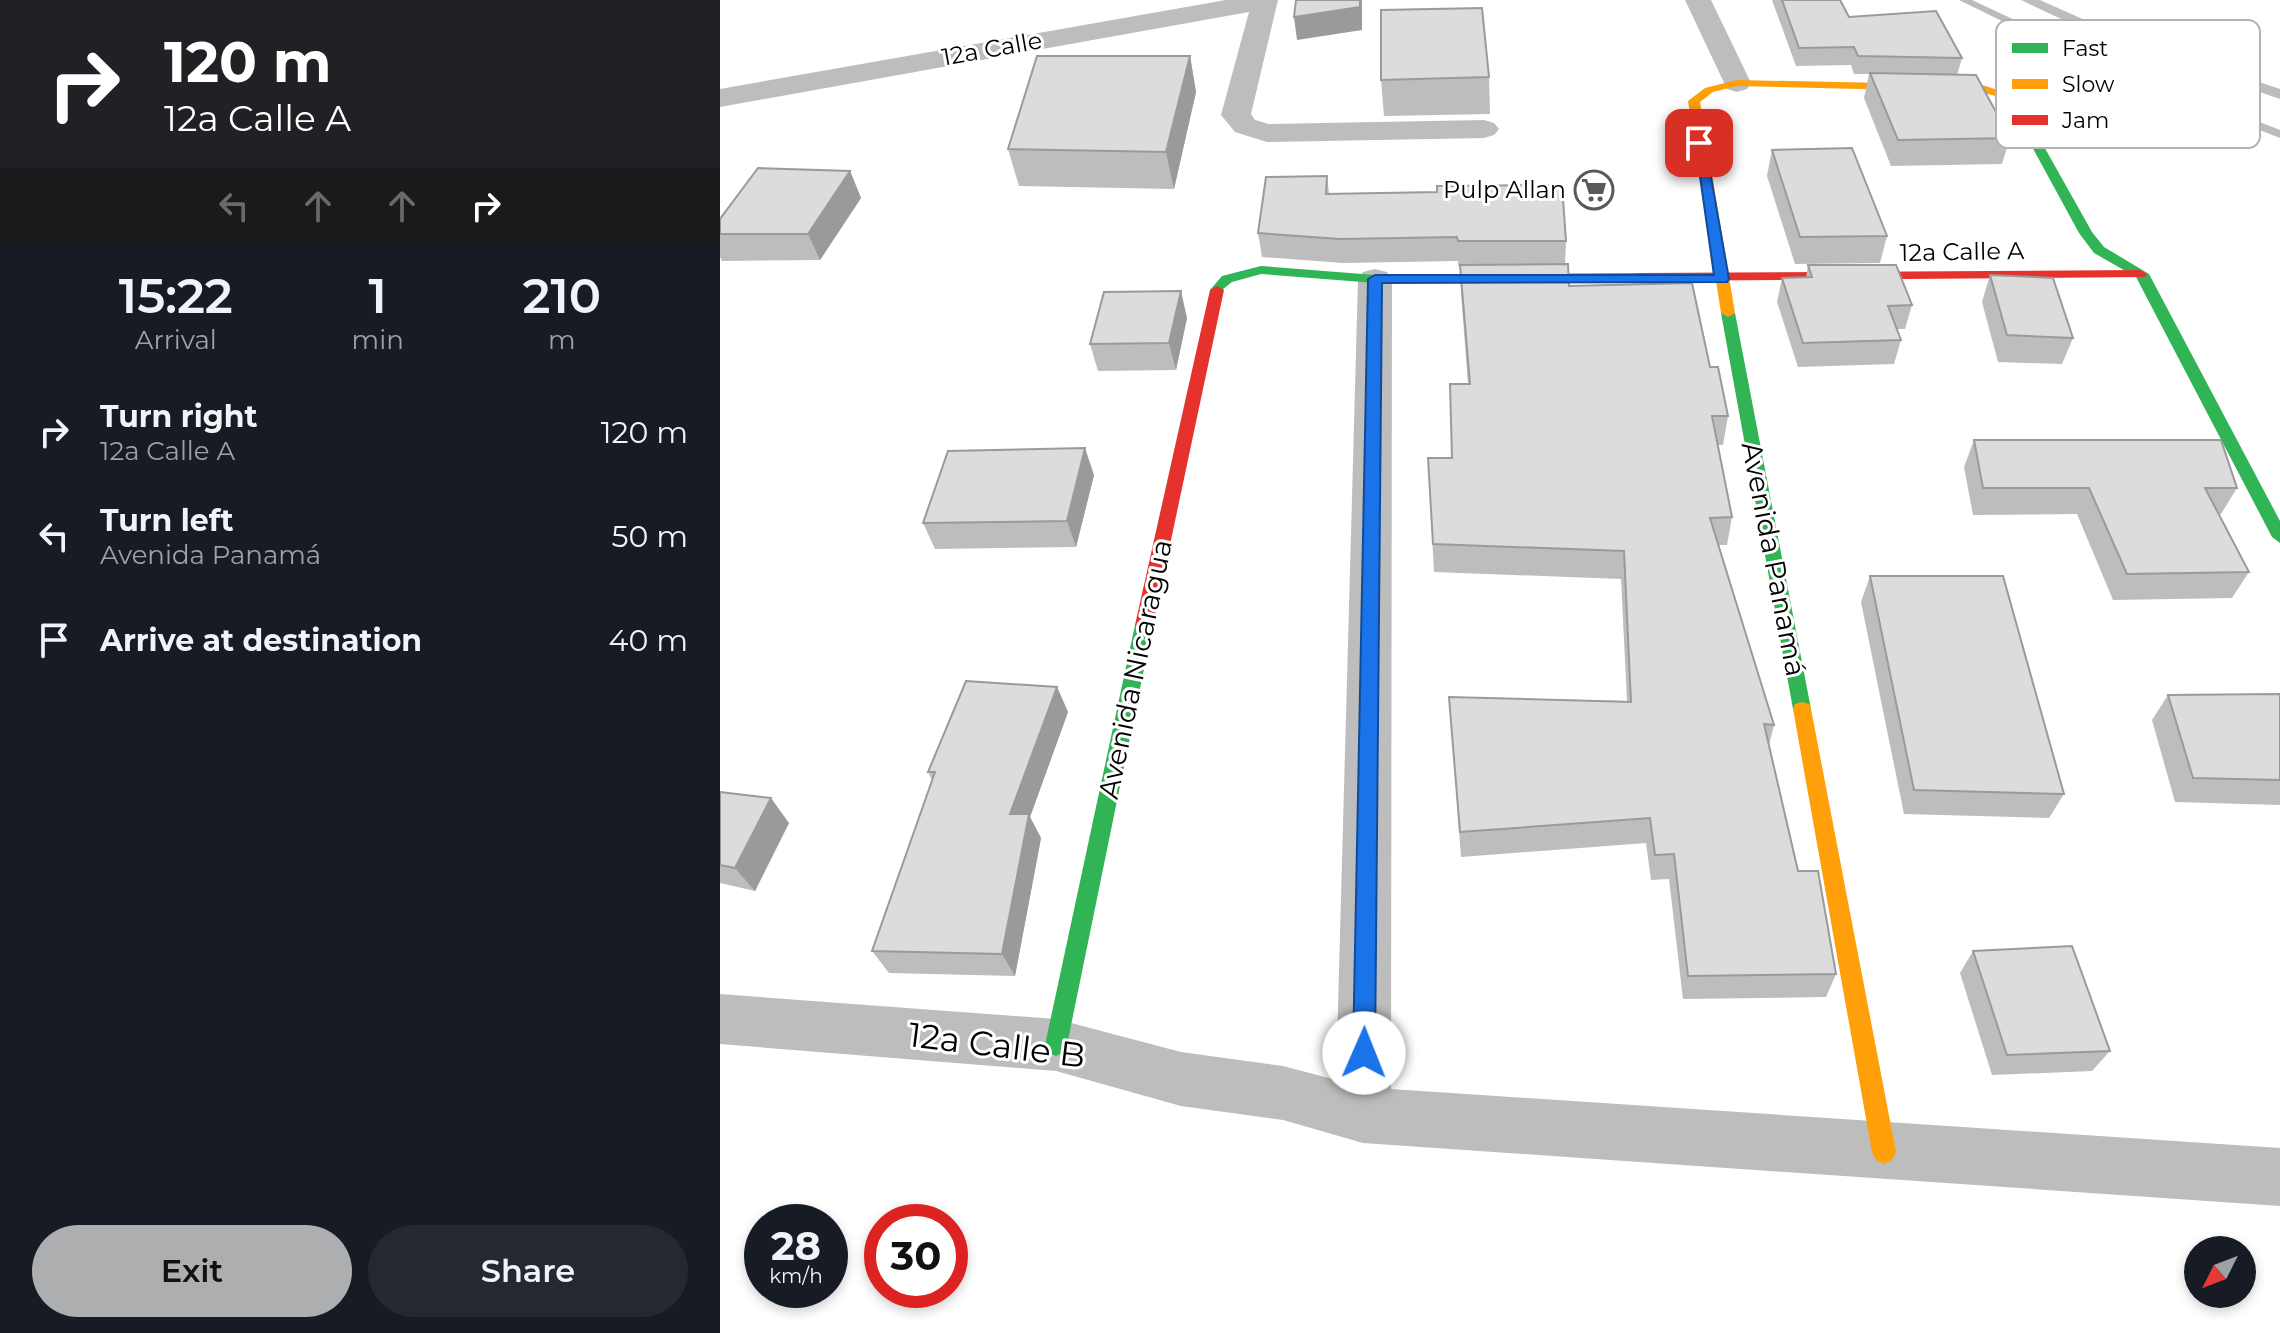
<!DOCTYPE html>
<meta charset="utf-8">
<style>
:root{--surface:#171b24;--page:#242831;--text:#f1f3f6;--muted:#9ea1a6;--accent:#adaeaf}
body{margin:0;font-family:Montserrat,sans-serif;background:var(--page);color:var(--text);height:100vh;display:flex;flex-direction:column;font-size:30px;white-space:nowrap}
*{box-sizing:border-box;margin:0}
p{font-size:26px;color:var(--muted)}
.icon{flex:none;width:44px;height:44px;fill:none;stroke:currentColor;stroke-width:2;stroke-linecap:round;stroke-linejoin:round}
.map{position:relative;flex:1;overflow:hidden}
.panel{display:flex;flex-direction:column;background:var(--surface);width:720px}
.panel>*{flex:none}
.banner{background:#202124;color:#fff;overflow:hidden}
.needle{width:52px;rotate:228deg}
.buttons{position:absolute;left:1464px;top:1236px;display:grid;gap:16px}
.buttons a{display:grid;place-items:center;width:72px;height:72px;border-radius:50%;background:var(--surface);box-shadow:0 4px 12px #0003;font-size:40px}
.speed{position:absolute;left:24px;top:1204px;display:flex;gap:16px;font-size:40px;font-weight:700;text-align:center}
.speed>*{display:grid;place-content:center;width:104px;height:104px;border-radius:50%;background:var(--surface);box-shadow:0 4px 12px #0003;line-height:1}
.speed small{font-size:20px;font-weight:400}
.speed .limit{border:12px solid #d22;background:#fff;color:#111}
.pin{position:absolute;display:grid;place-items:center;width:68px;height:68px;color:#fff;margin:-34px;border-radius:16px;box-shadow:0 4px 12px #0006}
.me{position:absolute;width:88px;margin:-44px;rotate:1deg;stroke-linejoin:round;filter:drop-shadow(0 0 6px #0008)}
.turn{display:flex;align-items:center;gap:28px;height:168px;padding:0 32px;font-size:36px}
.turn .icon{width:104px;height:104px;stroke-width:2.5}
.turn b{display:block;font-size:56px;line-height:68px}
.lanes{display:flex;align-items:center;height:76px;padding:0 32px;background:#0003;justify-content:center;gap:40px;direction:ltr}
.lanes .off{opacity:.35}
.eta{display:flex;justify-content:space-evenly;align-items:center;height:136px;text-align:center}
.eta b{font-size:48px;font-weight:600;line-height:56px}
.button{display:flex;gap:16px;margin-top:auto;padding:16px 32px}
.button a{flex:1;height:92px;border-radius:48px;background:var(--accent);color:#111;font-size:32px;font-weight:600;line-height:92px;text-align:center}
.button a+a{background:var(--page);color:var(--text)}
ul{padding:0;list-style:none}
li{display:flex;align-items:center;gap:24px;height:104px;padding:0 32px}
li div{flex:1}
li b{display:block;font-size:30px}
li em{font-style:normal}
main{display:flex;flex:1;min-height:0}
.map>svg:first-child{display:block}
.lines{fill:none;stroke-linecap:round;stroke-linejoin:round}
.stream{fill:#bbb;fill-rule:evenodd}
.lane{fill:#bdbdbd;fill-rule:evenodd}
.street{fill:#bdbdbd;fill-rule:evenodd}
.fast{fill:#30b455;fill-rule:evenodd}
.slow{fill:#ff9f0a;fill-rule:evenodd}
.jam{fill:#e5322d;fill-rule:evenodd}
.wall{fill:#bdbdbd}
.shaded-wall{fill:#9a9a9a}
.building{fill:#dcdcdc;stroke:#9a9a9a;stroke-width:2}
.route{fill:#1a73e8;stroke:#114b97;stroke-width:2}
.labels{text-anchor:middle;stroke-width:6;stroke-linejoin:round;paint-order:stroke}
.far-street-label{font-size:24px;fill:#000;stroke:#fff}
.far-poi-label{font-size:24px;fill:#000;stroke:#fff;text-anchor:end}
.street-label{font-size:28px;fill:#000;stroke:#fff}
.near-street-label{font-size:34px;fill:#000;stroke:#fff}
.key{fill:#fff;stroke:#b2b2b2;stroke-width:2}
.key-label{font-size:22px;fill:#000}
</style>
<main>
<section class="panel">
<div class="banner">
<div class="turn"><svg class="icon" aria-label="right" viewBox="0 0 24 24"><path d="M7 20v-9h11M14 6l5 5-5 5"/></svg><div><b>120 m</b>12a Calle A</div></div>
<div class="lanes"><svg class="icon off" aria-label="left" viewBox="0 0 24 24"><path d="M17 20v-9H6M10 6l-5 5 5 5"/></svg><svg class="icon off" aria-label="ahead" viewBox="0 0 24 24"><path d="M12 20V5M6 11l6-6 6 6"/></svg><svg class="icon off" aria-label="ahead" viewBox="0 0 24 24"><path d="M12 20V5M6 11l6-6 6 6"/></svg><svg class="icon" aria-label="right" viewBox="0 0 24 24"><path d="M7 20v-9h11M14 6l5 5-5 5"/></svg></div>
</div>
<div class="eta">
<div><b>15:22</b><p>Arrival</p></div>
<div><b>1</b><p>min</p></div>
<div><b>210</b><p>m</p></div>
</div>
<ul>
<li><svg class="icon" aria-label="right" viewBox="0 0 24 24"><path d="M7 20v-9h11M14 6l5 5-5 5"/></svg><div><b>Turn right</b><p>12a Calle A</p></div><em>120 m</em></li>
<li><svg class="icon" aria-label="left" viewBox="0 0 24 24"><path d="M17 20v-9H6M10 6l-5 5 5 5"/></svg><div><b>Turn left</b><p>Avenida Panamá</p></div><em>50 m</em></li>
<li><svg class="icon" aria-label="arrive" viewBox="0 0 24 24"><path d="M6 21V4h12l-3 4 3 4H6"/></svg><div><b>Arrive at destination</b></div><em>40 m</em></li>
</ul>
<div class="button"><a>Exit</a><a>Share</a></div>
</section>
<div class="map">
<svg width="1560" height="1333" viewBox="0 0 1560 1333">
<rect width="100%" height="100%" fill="#fff"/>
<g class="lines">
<path class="stream" d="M1239,0H1252L1365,53L1560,130V138L1357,58Z"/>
<path class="lane" d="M1301,0H1320L1387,30L1560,89V99L1377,36Z"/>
<g class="street">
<path d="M506,0H558L531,114L535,120L549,124L764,120L774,123L779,129L774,135L764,138L547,142L515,132L501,115L529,12L0,107V89Z"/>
<path d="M965,0H991L1031,83L1027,89L1017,92L1007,89Z"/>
<path d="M655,269L667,272L672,279L671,1089L1560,1148V1206L643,1143L563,1120L461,1106L336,1071L0,1044V994L336,1019L461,1052L563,1066L616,1080L638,279L643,272Z"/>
</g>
<g class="fast">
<path d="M1312,140L1322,143L1372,232L1384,247L1429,274L1560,521V543L1552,537L1416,277L1374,253L1359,233L1310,143Z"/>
<path d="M541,266L655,275L918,273L925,277L918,281L655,283L541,274L512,282L497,294L490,290L502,276Z"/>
<path d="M1008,309L1015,313L1091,709L1089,714H1075L1073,709L1001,313Z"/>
<path d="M424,618L433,625L347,1045L344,1052L336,1056L328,1052L325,1045L415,625Z"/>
</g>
<g class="slow">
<path d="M1017,80L1262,85L1291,94L1322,143L1312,146L1283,98L1261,92L1017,86L993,92L980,102L1015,313L1008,317L1001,313L968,101L985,88Z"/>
<path d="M1082,702L1089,704L1091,709L1176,1152L1172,1160L1164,1164L1156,1160L1152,1152L1073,709L1075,704Z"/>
</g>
<g class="jam">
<path d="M1420,270L1427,274L1425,277L918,281L911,277L918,273Z"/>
<path d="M497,286L504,290L433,625L424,632L415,625L490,290Z"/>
</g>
</g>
<g class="wall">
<path d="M1052,0H1120L1129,17L1242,58L1237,75L1290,138L1282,164L1171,166L1144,98L1149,74H1134L1131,65L1076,66Z"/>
<path d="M470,56L476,92L454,189L299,186L288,149Z"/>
<path d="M769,77L770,114L664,116L661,80Z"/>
<path d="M1052,150L1167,236L1160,263L1075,264L1047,176Z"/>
<path d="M130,171L141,198L100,260L2,261L0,257V219Z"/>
<path d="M607,176L609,194L846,241L845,264L849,286L990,367L1008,416L1003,445H998L1012,517L1007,545H998L1054,725L1049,745L1078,871L1116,974L1106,997L963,999L949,879L931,880L926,843L741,857L729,697L907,701L901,579L714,572L708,458H732L748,384L741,293L740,265L738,266V261L623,263L542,257L538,233Z"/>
<path d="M1088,265L1192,305L1185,329H1177L1181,340L1174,364L1078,367L1057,302L1062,278H1086Z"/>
<path d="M1270,275L1353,338L1342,364L1278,362L1262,302Z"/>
<path d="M467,318L456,370L378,371L370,344Z"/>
<path d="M1254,440L1517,488L1501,514H1499L1529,572L1512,598L1393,600L1357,514L1253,515L1244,467Z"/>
<path d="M374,475L356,547L215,549L203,523Z"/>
<path d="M1150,576L1344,794L1329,818L1184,814L1141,602Z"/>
<path d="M337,687L348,712L310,817L321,838L295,976L169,973L152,951L212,780L208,772Z"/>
<path d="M1560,694V805L1455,802L1432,720L1448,695Z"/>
<path d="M0,792L69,823L35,891L0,883Z"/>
<path d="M1253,951L1390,1051L1372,1071L1272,1075L1240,973Z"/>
</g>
<g class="shaded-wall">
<path d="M642,0V30L577,40L574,17Z"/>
<path d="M470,56L476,92L454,189L446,152Z"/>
<path d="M130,171L141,198L100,260L88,234Z"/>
<path d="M461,291L467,318L456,370L449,343Z"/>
<path d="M365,448L374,475L356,547L347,521Z"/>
<path d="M337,687L348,712L310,817L321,838L295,976L282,954L290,814Z"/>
<path d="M51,798L69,823L35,891L15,868Z"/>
</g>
<g class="building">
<path d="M576,0H640V7L574,17Z"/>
<path d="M1062,0H1120L1129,17L1216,11L1242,58L1138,56L1134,47L1079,48Z"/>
<path d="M762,8L769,77L661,80V10Z"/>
<path d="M317,56H470L446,152L288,149Z"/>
<path d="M1150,73L1256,75L1290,138L1178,140Z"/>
<path d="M1132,148L1167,236L1080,237L1052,150Z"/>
<path d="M38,168L130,171L88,234H0V219Z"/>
<path d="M607,176L606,194L717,192V186L842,185L846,241H738L737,237L620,239L538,233L546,177Z"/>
<path d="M848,264L849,286L972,283L990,367H998L1008,416H992L1012,517L990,518L1054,725L1044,724L1078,871H1098L1116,974L968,976L954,854L935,855L930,818L740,832L729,697L911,702L904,551L713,544L708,458H732L730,384H750L740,265Z"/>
<path d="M1088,265H1176L1192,305L1168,306L1181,340L1083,343L1062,278L1092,277Z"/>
<path d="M1270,275L1333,278L1353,338L1287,335Z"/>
<path d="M461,291L449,343L370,344L384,292Z"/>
<path d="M1254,440H1501L1517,488H1485L1529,572L1407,574L1369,488H1263Z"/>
<path d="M365,448L347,521L203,523L228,451Z"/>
<path d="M1150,576H1283L1344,794L1194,790Z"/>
<path d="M246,681L337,687L290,814H309L282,954L152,951L215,772H208Z"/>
<path d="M1560,694V780L1473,778L1448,695Z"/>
<path d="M0,792L51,798L15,868L0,865Z"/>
<path d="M1352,946L1390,1051L1287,1055L1253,951Z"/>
</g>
<path class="route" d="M975,141L985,143L1009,279L1007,282L662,283L655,1053L652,1060L644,1064L636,1060L633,1053L648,279L655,275H994Z"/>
<defs>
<g id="supermarket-ring" transform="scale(2)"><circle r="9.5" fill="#fff" stroke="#595959" stroke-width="1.5"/><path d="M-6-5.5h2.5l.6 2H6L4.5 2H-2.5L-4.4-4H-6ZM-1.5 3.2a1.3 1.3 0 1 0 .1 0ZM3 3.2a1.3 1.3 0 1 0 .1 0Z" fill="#595959"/></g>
</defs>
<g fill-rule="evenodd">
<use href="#supermarket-ring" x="874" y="190"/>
</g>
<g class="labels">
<g class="far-street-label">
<text transform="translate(272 49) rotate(-10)" y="8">12a Calle</text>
<text transform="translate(1242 252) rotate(-1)" y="8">12a Calle A</text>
</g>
<g class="far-poi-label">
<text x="846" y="198">Pulp Allan</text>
</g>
<g class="street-label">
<text transform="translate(1054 559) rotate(79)" y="10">Avenida Panamá</text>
<text transform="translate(415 669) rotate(-78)" y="10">Avenida Nicaragua</text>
</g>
<g class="near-street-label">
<text transform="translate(277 1045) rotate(7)" y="12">12a Calle B</text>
</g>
</g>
<rect x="1276" y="20" width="264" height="128" rx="12" class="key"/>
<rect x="1292" y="43" width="36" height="10" fill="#30b455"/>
<rect x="1292" y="79" width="36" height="10" fill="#ff9f0a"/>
<rect x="1292" y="115" width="36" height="10" fill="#e5322d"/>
<g class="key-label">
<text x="1342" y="56">Fast</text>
<text x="1342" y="92">Slow</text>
<text x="1342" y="128">Jam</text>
</g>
</svg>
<div class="buttons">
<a><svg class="needle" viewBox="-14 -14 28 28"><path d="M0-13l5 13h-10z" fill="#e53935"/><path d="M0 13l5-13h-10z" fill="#9ea1a6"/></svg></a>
</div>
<div class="speed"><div>28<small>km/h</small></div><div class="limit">30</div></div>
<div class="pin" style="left:979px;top:143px;background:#d93025"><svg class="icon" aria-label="arrive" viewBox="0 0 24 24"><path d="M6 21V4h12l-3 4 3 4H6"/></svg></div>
<svg class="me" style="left:644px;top:1053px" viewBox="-20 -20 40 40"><circle r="19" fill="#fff"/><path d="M0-13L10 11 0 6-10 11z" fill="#1a73e8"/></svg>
</div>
</main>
